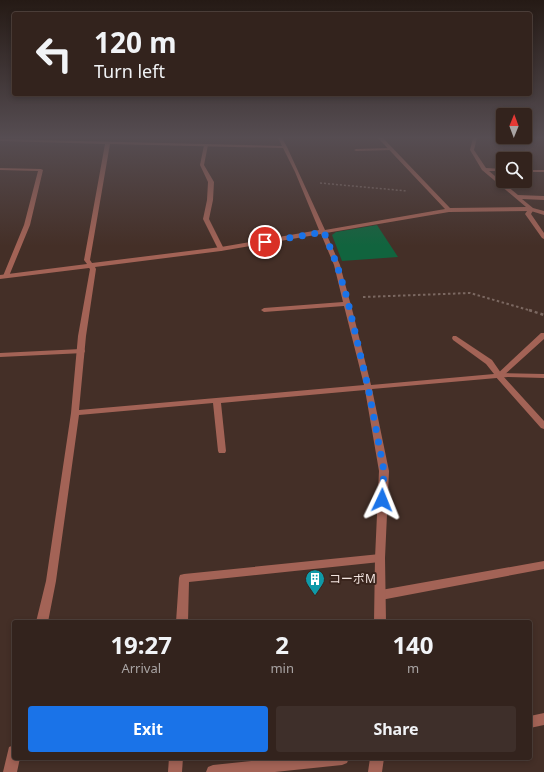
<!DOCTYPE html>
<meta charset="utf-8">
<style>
:root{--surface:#33231d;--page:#3e2f2a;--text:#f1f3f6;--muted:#a9a4a4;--line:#4e403b;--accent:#1a73e8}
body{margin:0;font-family:"Noto Sans","Noto Sans JP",sans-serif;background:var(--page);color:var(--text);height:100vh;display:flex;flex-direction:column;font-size:15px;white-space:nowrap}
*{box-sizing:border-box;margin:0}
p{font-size:13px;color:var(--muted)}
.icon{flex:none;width:22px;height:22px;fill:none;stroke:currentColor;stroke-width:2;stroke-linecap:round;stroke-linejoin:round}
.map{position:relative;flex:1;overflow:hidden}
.details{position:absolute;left:12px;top:620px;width:520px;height:140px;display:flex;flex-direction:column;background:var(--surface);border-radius:4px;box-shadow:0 2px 6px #0003,0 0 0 1px var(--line)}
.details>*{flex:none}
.banner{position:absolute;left:12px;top:12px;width:520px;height:84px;border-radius:4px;box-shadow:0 2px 6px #0003,0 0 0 1px var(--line);background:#33231d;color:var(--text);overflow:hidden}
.needle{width:26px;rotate:1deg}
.controls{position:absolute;left:496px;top:108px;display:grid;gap:8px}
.controls a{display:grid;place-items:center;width:36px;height:36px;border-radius:4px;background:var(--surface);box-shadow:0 2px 6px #0003,0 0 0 1px var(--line);font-size:20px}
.pin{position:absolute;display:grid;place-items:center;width:34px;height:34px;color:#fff;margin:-17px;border:2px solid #fff;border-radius:50%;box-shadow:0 1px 4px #0007}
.me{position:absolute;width:44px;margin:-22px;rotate:2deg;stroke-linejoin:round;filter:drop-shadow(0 0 3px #0008)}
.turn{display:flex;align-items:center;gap:14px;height:84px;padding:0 16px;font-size:18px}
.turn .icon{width:52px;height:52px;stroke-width:2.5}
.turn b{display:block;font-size:28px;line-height:34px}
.eta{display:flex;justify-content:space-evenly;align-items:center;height:68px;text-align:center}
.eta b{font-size:24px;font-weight:700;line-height:28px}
.primary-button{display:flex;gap:8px;margin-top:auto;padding:8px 16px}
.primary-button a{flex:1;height:46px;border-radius:4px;background:var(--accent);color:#fff;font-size:16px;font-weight:700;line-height:46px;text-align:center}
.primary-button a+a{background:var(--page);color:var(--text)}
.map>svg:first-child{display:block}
.green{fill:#11643e}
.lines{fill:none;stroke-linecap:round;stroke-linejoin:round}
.path-far2{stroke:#7b6861;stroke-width:1.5;stroke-dasharray:2 2;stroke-linecap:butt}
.path-far1{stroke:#7b6861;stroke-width:2;stroke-dasharray:2.5 2.5;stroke-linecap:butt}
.path{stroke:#7b6861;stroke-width:2.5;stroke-dasharray:3 3;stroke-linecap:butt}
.lane{fill:#a36356;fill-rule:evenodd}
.street{fill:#a36356;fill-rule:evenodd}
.route{stroke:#1a73e8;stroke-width:7;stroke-dasharray:0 12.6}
.labels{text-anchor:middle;stroke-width:4;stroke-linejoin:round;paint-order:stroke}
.near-poi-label{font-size:12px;fill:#f1e3de;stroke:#3a251d;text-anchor:start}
</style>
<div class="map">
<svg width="544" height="772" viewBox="0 0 544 772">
<rect width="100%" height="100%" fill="#442f27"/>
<path class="green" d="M377,225L398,257L342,261L332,235L336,232Z"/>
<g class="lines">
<path class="path-far2" d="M320,183L407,191"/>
<path class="path-far1" d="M363,297L470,293L532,311"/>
<path class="path" d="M529,310L544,315"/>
<g class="lane">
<path d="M206,144L208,145L204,165L214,182L213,200L209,219L224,249L221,251L218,249L203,219L207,200L208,182L200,165L204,145Z"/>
<path d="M390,148L392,149V150L356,151L354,150L356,149Z"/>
<path d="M0,168L41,169L43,170L30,225L9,276L6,278L3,276L24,225L38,171L0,170Z"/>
<path d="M529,208L534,209L531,214L544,233V239L542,238L525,214Z"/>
<path d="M541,333H544V339L503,376L544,421V429L541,428L495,376Z"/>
<path d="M81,349H84L85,351L84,353L0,357V353Z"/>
<path d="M380,554L384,555L385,558L384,561L380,562L189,582L188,622H176L179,578L180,575L184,574Z"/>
<path d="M544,561V569L381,600L377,598L375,595L377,592L381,590Z"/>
<path d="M169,758H183L182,772H168Z"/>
</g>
<g class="street">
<path d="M278,138H282L287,147L325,230L445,209L378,138H383L450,208L526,207L482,170L470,150L473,138H477L474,150L486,168L503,169V171H489L518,195L544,196V200L522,199L533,208L544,211V215L531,211L449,212L326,233L340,265L350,302L351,304V305L371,385L494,374L486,364L453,340L452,338L453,336H456L492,360L501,373L544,374V378L508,377L372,389L389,471L385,558L386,622H374L375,558L379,471L365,390L221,403L226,451L225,453H219L218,451L213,403L79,415L56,581L48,622H36L46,581L71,413L78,336L90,269L89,268L0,279V275L87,264L84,260L105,144L0,141V139L282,146ZM110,144L283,148L295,172L319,230L221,247L92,263L90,260ZM321,234L334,265L343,302L264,308L261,310L264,312L344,306L364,385L79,410L86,336L96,269L95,267L221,251Z"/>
<rect x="525" y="170" width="19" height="2"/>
<path d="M544,713V725L530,728V716Z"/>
<path d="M14,745V758H20L17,772H3L9,747Z"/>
<path d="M280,758H349L347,763L342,765L275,772H206L208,767L213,765Z"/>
<path d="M370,758H384L382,772H368Z"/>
</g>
</g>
<linearGradient id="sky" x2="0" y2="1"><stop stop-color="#251a15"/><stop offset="0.56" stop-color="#564d52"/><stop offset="1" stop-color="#564d52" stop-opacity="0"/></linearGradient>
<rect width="544" height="246" fill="url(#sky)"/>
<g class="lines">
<path class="route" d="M265,242L324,232L337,265L347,298L368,387L384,471L382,500"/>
</g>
<defs>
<g id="building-pin" transform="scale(1)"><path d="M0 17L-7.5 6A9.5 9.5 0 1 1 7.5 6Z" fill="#0f9aa8" stroke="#3a251d"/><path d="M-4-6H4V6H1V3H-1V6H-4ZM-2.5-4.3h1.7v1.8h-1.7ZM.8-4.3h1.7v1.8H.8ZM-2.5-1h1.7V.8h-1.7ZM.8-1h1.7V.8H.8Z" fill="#fff"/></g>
</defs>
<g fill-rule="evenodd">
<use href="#building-pin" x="315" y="579"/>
</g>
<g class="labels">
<g class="near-poi-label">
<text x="329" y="583">コーポM</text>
</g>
</g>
</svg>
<div class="controls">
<a><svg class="needle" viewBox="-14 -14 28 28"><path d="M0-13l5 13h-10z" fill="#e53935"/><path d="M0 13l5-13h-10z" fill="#a9a4a4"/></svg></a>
<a><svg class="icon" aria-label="search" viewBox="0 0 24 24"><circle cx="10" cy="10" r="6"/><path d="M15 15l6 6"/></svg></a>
</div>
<div class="pin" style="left:265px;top:242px;background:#d93025"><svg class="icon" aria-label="arrive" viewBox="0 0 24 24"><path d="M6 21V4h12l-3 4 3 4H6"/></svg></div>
<svg class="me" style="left:382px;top:500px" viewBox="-20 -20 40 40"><path d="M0-17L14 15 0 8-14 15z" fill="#1a73e8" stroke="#fff" stroke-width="4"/></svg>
<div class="banner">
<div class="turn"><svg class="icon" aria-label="left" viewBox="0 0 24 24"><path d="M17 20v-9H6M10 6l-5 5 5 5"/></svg><div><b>120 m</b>Turn left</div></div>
</div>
<section class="details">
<div class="eta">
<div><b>19:27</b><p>Arrival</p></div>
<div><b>2</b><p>min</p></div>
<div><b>140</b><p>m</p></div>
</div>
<div class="primary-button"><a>Exit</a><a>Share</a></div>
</section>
</div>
